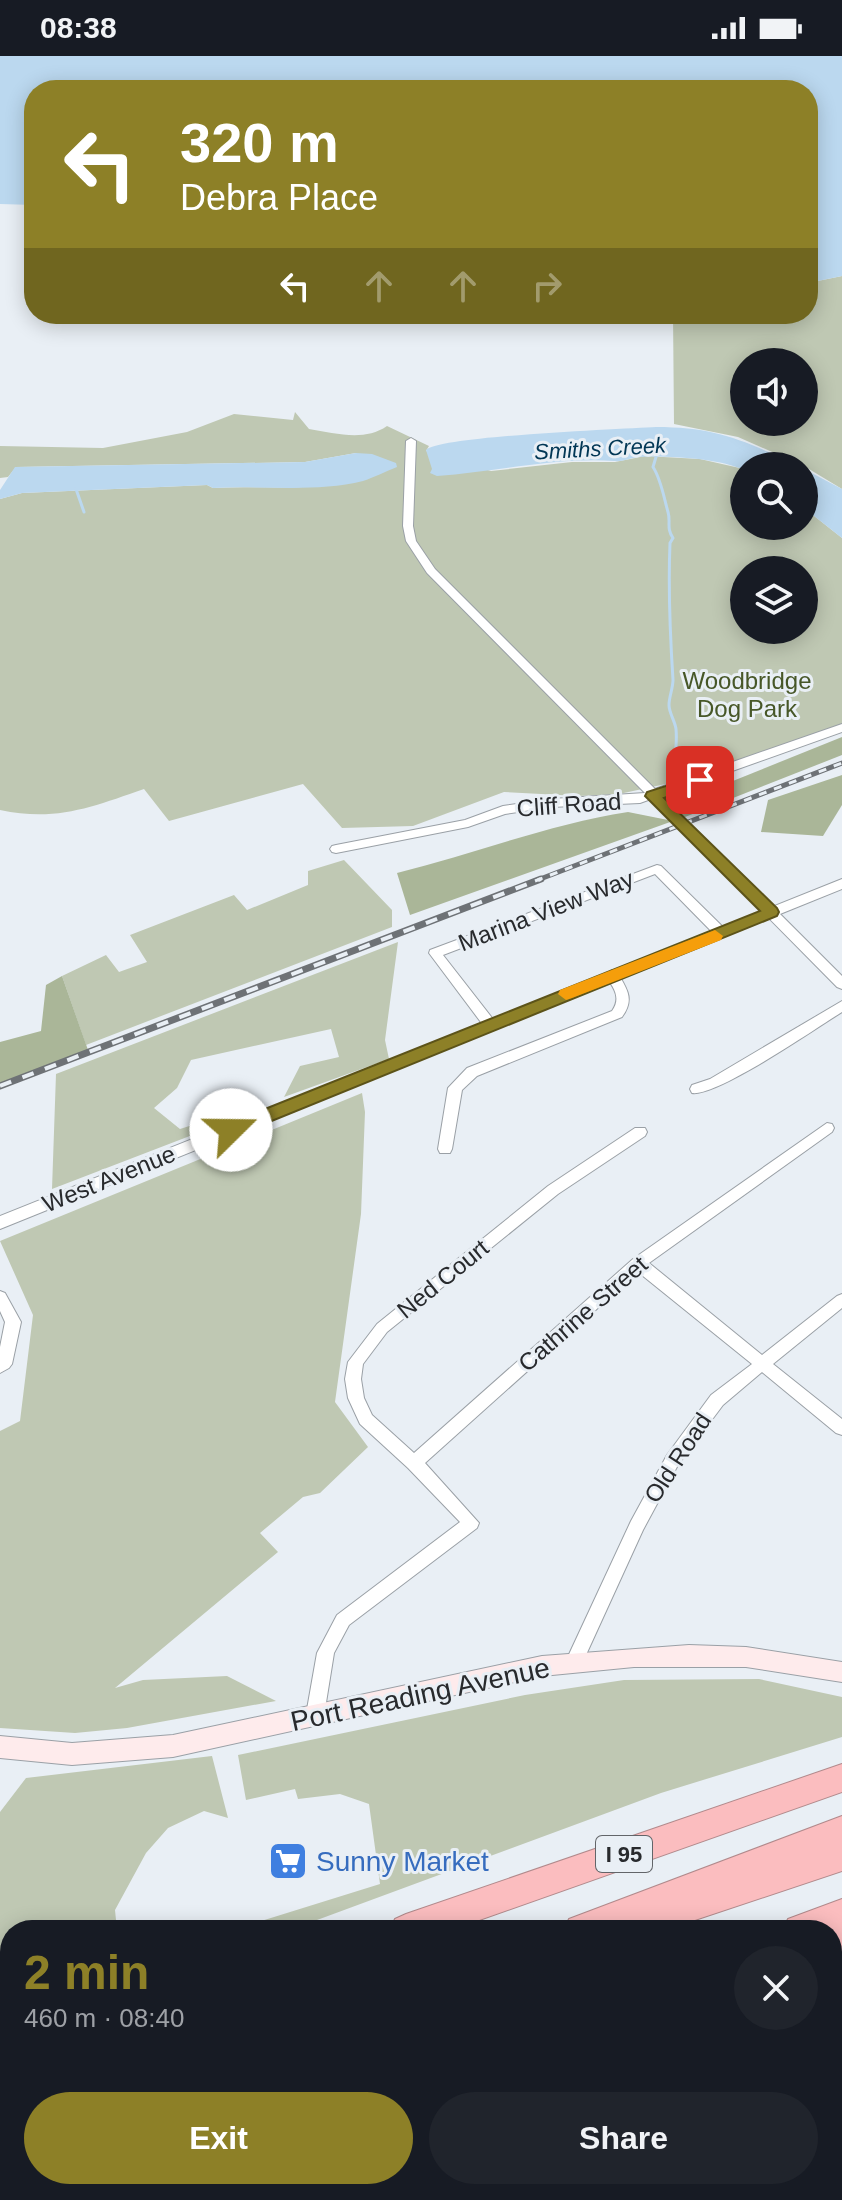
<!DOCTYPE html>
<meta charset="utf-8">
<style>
:root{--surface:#171b24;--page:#20242c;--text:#f1f3f6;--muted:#9ea1a6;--accent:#8d8027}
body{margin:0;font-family:Helvetica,sans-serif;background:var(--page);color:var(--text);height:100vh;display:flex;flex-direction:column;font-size:30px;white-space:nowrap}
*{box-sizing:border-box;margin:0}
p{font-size:26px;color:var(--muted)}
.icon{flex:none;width:44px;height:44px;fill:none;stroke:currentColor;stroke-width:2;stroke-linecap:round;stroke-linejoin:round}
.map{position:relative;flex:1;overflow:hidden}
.drawer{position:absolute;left:0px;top:1864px;width:842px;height:280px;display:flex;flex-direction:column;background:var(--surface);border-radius:32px 32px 0 0;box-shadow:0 4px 20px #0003}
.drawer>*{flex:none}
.guide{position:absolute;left:24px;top:24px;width:794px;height:244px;border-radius:32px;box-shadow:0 4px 20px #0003;background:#8d8027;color:#fff;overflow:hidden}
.controls{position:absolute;left:730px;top:292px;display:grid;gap:16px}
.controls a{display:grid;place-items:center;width:88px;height:88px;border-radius:50%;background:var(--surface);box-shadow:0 4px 20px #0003;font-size:40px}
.pin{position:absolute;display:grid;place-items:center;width:68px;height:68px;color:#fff;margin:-34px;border-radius:16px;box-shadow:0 4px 12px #0006}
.me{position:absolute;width:88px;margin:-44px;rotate:68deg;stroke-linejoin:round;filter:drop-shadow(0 0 6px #0008)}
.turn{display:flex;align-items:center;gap:28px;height:168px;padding:0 24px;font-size:36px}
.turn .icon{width:104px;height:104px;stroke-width:2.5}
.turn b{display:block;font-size:56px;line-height:68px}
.lanes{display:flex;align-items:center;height:76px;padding:0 24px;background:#0003;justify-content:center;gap:40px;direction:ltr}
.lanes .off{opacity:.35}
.round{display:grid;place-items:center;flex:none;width:84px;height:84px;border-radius:42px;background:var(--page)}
.summary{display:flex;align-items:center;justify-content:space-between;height:136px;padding:0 24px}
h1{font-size:48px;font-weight:600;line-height:60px;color:var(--accent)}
.primary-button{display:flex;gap:16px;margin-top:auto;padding:16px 24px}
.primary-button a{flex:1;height:92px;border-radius:48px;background:var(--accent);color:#fff;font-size:32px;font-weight:600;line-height:92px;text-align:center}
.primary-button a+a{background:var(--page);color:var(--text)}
.status{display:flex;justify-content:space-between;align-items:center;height:56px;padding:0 40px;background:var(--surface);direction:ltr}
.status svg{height:22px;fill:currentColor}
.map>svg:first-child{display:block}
.green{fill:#bfc8b3;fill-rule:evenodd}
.forest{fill:#aab698}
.water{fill:#bbd8ef}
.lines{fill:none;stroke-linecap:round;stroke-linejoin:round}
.stream{stroke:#bbd8ef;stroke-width:3}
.minor-casing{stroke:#9aa0a6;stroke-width:2}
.tertiary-casing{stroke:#9aa0a6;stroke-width:2}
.secondary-casing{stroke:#9aa0a6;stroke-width:2}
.motorway-casing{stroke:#b18a8c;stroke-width:2}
.minor{fill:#fff;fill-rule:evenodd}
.tertiary{fill:#fff;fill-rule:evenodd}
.secondary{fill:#feebec;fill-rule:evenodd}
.motorway{fill:#fbbdbf;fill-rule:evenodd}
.rail-far1-casing{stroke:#6e7276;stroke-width:5}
.rail-casing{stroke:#6e7276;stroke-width:7}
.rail-far1{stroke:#e9eff5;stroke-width:3;stroke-dasharray:8;stroke-linecap:butt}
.rail{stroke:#e9eff5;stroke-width:4;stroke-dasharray:12;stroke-linecap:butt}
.route{fill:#8d8027;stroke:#5c5319;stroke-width:2}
.slow{fill:#f59e0b}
.labels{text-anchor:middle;stroke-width:6;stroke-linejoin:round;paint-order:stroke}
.far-water-label{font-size:22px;font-style:italic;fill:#023755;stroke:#e9eff5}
.shield{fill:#e9eff5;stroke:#626569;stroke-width:2}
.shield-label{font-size:22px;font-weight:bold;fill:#282a2d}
.park-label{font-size:24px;fill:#475728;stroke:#e9eff5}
.street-label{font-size:24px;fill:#282a2d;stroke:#e9eff5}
.near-street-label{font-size:28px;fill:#282a2d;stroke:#e9eff5}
.near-shop-label{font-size:28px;fill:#366cbe;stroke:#e9eff5;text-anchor:start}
</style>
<div class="status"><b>08:38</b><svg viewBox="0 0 49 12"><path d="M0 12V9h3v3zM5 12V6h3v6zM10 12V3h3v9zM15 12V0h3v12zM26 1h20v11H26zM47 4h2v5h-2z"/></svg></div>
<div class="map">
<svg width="842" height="2144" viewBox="0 0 842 2144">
<rect width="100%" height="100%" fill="#e9eff5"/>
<g class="green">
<path d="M842,220V433L804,410L738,381L674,368L673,258H808V227ZM744,306H804V366H744Z"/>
<path d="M295,356L309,373C335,377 364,386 387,370L429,390L426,395L491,415L572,406H615L645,400L700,403L744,413V470H804V452L842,482V669L689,723L619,738L579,740L504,736L413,770L342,772L303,728L169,765L144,733C92,751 56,766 0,754V443L22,437L207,429L213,432C267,429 327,438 377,417L356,397L305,406L16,411L8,421L0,422V390L103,392L187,376L234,358L293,364ZM744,514H804V574H744Z"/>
<path d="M344,804L392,854V871L86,989L62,920L106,899L119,916L147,906L130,879L234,839L247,854L308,829V815Z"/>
<path d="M398,886L385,984L389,1003L284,1041L300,1010L339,1001L331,973L191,1004L177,1032L154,1052L180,1073L230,1057L234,1063L52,1133L56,1018Z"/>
<path d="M362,1037L365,1056L361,1158L335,1346L368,1391L320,1437L303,1441L260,1477L278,1496L115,1632L143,1624L227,1620L276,1645L127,1672L75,1677L0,1672V1375L20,1365L33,1259L0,1185Z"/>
<path d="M759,1623L842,1641V1681L661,1737L290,1874H232L380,1828L369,1748L340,1738L298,1743L295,1733L246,1744L238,1699L525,1639L624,1624Z"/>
<path d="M212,1700L228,1762L204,1755L168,1772L146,1797L115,1854L117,1874H10V1971L0,1974V1756L26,1722Z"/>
</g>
<g class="forest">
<path d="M842,681V699L680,763L677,754L693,741Z"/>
<path d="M842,719V749L823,780L761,776L768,744Z"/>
<path d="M628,756L673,765L410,859L397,817C474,798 550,768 628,756Z"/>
<path d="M62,920L88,994L0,1028V986L41,975L46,929Z"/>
</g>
<g class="water">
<path d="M0,0H842V220L808,227V34H34V149L0,148Z"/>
<path d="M656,371C717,371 745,385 799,410H744V414C720,402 662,399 638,401C630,402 622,406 614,405C556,401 495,416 437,420L430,417L432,413L426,394C440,380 623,373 656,371Z"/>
<path d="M356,397L372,398L396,407L397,411C386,415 373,422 363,425C315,437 261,429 213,432L207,429L22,437L0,443V434L15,411L305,406Z"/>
<path d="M804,413L842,433V482L804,452Z"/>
</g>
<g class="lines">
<g class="stream">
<path d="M656,401L653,411C661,423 664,442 668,456C671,466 666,472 673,482L670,487C668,534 670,578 673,624C673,632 669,641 669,649C669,657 675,665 676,673C678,696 671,696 682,721"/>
<path d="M76,433L84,456"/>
</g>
<g class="minor-casing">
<g id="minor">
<path d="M411,382L416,385L413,470L416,485L435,513L655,733L842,668V676L662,740L842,920V933L837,931L651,743L640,747L551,751L505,758L468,771L336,797L332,796L330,793L332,790L336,789L465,764L503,750L551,743L645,737L427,517L406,485L403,470L406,385Z"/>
<path d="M657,809L661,810L726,874L727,877L726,880H716L655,818L443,899L496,967L498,970L496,973H486L429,897L430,894Z"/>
<path d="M612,914L617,916C627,933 635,943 622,961L477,1020L462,1034L452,1093L450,1097H440L438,1093L448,1032L467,1012L612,955C622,941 613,931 605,919Z"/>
<path d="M842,945V956C816,972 717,1041 692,1037L690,1033L692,1029L710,1023Z"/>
<path d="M827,1067L832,1068L834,1072L832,1076L649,1207L762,1299L837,1240L842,1238V1252L773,1308L842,1363V1379L836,1377L762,1316L723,1349L678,1409L643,1474L580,1612L574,1615L568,1612L565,1607L631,1465L667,1399L711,1339L752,1308L638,1216L425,1407L479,1467L477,1472L349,1569L334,1597L324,1659L321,1665L315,1667L309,1665L306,1659L317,1597L337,1559L460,1466L408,1412L360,1368L348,1342L345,1323L348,1306L377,1268L548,1130L635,1072H645L647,1076L645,1080L558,1138L387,1276L363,1308L361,1323L364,1342L372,1359L414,1397L633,1203Z"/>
<path d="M0,1235L5,1237L21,1266L12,1308L9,1312L0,1317V1291L5,1266L0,1255Z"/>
<path d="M842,2094C842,2108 842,2123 832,2129C832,2115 828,2100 842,2094Z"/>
<path d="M811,2134H832L827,2144H806Z"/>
</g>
</g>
<g class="tertiary-casing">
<g id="tertiary">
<path d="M842,823V833L0,1173V1160Z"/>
<path d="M842,2032V2054L832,2058V2036Z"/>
<path d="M552,2134H596L593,2142L589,2144H544L548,2136Z"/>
</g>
</g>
<g class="secondary-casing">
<path id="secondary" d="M689,1589L746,1591L842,1606V1626L746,1611H634L542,1620L173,1701L72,1709L0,1702V1680L72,1687L173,1679L542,1600Z"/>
</g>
<g class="motorway-casing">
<g id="motorway">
<path d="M842,1708V1736L451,1874H390L395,1863L406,1858Z"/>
<path d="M842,1760V1815L665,1874H564L569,1863Z"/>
<path d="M842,1843V1901L832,1904V1874H783L788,1863Z"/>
<path d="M842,1934V1966L832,1970V1938Z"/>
<path d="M10,1991V2025L0,2028V1994Z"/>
<path d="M10,2061V2095L0,2098V2064Z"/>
<path d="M10,2125V2134H52L48,2144H0V2129Z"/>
<path d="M242,2134H302L298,2144H238Z"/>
</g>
</g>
<use href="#minor" class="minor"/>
<use href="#tertiary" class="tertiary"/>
<use href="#secondary" class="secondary"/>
<use href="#motorway" class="motorway"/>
<g class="rail-far1-casing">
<path id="rail-far1" d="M535,825L842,707"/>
</g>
<g class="rail-casing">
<path id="rail" d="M0,1030L541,823"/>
</g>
<use href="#rail-far1" class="rail-far1"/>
<use href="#rail" class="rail"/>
</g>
<path class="route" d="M700,719L706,720V728L664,742L777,852L779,856L777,860L237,1079H225L222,1074L225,1069L760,855L645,740L647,736Z"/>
<path class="slow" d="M715,874L723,880L721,884L572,942L566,944L558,938L560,934Z"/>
<defs>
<g id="supermarket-square" transform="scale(2)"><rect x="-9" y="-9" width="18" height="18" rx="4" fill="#3f7fe0" stroke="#e9eff5"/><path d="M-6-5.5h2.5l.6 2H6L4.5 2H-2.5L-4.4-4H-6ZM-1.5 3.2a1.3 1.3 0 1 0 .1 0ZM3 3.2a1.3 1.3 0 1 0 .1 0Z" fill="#fff"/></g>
</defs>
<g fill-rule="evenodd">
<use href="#supermarket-square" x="288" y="1805"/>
</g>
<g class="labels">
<g class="far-water-label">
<text transform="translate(600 392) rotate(-3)" y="8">Smiths Creek</text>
</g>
<rect class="shield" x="596" y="1780" width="56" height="36" rx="6"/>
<g class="shield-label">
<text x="624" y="1806">I 95</text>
</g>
<g class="park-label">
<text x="747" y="633">Woodbridge<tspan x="747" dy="28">Dog Park</tspan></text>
</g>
<g class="street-label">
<text transform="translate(569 749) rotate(-4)" y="8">Cliff Road</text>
<text transform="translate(546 855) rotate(-21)" y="8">Marina View Way</text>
<text transform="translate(109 1123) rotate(-22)" y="8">West Avenue</text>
<text transform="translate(443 1223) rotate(-39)" y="8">Ned Court</text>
<text transform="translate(583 1258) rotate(-41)" y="8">Cathrine Street</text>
<text transform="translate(678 1402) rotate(-57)" y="8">Old Road</text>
</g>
<g class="near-street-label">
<text transform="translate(420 1638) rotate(-12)" y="10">Port Reading Avenue</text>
</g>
<g class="near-shop-label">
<text x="316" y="1815">Sunny Market</text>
</g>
</g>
</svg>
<div class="controls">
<a><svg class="icon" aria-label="sound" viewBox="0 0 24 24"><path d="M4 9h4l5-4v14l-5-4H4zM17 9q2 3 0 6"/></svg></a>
<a><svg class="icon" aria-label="search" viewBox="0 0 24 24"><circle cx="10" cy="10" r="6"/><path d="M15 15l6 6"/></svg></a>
<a><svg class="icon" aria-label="layers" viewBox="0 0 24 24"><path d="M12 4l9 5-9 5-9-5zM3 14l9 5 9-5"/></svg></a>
</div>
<div class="pin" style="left:700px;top:724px;background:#d93025"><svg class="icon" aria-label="arrive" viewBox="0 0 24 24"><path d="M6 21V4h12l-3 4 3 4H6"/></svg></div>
<svg class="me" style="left:231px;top:1074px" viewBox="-20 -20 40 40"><circle r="19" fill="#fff"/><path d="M0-13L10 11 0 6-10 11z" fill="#8d8027"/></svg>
<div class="guide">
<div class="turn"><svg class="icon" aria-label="left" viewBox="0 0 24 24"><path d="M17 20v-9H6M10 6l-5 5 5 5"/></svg><div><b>320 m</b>Debra Place</div></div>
<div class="lanes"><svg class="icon" aria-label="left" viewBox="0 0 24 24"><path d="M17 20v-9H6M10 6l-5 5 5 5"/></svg><svg class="icon off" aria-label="ahead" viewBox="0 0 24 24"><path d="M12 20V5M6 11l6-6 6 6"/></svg><svg class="icon off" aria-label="ahead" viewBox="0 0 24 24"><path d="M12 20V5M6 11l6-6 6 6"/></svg><svg class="icon off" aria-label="right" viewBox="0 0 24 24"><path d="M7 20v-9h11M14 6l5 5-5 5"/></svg></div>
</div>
<section class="drawer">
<div class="summary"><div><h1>2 min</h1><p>460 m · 08:40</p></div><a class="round"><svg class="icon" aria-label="close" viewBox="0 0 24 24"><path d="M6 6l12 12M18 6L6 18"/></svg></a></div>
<div class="primary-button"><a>Exit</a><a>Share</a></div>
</section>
</div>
